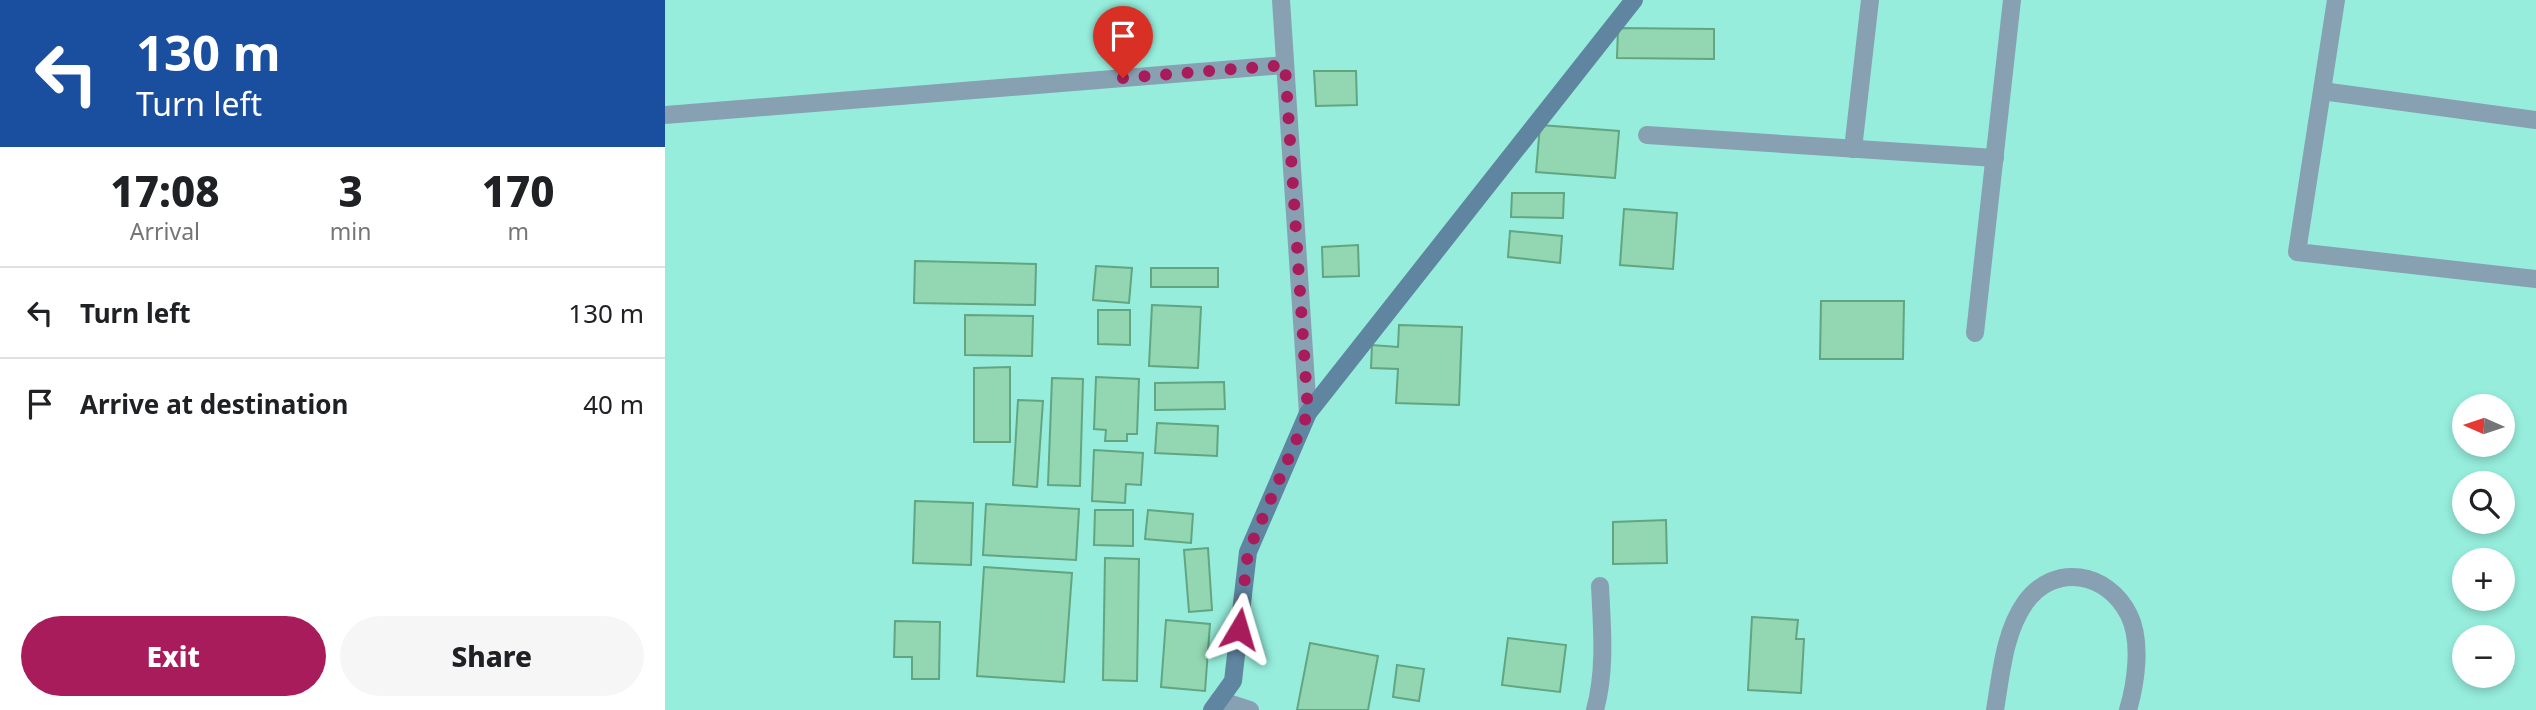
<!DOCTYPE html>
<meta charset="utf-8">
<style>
:root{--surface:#fff;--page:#f6f6f6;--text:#202124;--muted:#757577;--line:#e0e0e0;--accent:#a91c5c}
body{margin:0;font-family:"Noto Sans",sans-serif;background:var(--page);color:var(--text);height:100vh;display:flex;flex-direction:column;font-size:26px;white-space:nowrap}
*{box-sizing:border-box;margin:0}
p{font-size:23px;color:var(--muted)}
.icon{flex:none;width:38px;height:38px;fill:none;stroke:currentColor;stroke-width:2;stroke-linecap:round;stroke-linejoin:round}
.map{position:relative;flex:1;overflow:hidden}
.drawer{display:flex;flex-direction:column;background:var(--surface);width:665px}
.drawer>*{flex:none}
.hud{background:#1a4fa0;color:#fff;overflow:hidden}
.needle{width:46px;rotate:273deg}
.tools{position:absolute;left:1787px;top:394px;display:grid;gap:14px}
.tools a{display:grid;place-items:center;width:63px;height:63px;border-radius:50%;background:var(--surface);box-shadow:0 4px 10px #0003;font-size:35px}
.pin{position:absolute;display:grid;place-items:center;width:60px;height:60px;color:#fff;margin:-72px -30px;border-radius:50% 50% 50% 0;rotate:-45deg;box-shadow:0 0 7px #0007}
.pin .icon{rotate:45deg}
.me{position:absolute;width:77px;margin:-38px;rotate:7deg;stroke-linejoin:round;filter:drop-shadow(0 0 5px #0008)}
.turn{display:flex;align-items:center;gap:24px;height:147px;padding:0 21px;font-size:32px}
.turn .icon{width:91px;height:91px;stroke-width:2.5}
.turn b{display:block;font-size:49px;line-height:60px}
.eta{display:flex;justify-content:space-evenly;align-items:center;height:119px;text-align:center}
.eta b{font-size:42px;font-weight:800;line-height:49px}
.button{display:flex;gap:14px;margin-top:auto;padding:14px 21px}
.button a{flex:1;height:80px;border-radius:42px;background:var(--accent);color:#fff;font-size:28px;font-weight:800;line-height:80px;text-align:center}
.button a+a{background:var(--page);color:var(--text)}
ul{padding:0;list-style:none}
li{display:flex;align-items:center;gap:21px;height:91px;padding:0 21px;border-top:2px solid var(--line)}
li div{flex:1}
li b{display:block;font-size:26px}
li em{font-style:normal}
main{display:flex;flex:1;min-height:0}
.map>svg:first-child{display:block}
.building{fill:#92d7b1;stroke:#61a582;stroke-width:2}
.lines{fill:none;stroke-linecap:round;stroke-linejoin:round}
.street{stroke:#87a1b3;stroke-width:18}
.secondary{stroke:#5f85a0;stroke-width:18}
.route{stroke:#a91c5c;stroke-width:12;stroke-dasharray:0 21.6}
</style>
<main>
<section class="drawer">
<div class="hud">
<div class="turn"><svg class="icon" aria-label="left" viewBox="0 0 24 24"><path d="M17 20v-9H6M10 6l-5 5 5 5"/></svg><div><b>130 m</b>Turn left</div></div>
</div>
<div class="eta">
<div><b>17:08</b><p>Arrival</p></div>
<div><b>3</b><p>min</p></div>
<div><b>170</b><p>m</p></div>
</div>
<ul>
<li><svg class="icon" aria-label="left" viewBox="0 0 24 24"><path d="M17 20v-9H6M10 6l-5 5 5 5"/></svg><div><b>Turn left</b></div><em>130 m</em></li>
<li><svg class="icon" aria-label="arrive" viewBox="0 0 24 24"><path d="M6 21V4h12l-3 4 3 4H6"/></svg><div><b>Arrive at destination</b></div><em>40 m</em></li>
</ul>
<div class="button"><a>Exit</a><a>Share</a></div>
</section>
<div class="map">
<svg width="1871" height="710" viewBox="0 0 1871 710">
<rect width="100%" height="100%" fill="#96eddc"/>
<g class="building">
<path d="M953,28L1049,29V59L952,58Z"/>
<path d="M649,71H691L692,105L651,106Z"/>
<path d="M875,125L954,131L950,178L871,172Z"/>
<path d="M847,193H899L898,218L846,217Z"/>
<path d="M959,209L1012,213L1008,269L955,265Z"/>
<path d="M845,231L897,236L895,263L843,257Z"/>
<path d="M693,245L694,276L658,277L657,247Z"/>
<path d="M250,261L371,264L370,305L249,303Z"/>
<path d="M431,266L467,268L464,303L428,300Z"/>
<rect x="486" y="268" width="67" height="19"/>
<path d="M1156,301H1239L1238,359H1155Z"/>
<path d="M487,305L536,307L533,368L484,366Z"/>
<path d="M433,310H465V345L433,344Z"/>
<path d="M300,315L368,316L367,356L300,355Z"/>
<path d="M734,325L797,327L794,405L731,403L733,369L706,368L707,345L733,347Z"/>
<path d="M345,367V442H309V368Z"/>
<path d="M431,377L474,379L472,434H462V441H440L441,430L429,429Z"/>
<path d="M387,378L418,379L415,486L383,485Z"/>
<path d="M559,382L560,409L490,410V383Z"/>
<path d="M353,400L378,401L372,487L348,485Z"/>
<path d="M492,423L553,426L552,456L490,453Z"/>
<path d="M429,450L478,453L476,485L461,484L460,503L427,501Z"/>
<path d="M250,501L308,503L306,565L248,563Z"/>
<path d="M321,504L414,509L411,560L318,555Z"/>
<path d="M430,510H468V546L429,545Z"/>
<path d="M483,510L528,514L526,543L480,539Z"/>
<path d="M1001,520L1002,563L948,564V522Z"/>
<path d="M543,548L547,610L524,612L519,550Z"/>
<path d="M440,558L474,559L472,681L438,680Z"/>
<path d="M319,567L407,573L399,682L312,676Z"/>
<path d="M1087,617L1133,620L1131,639H1139L1136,693L1083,690Z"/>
<path d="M501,620L545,624L540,691L496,687Z"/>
<path d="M230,621L275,622L274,679H247V657H229Z"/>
<path d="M843,638L901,645L895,692L837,685Z"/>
<path d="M645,643L713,656L703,710H632Z"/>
<path d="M732,665L759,669L754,701L728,697Z"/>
</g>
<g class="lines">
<g class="street">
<path d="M616,0L643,413"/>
<path d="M1671,0L1632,252L1871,279"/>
<path d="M1657,91L1871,120"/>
<path d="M0,115L620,65"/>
<path d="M982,135L1330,158"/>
<path d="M1188,149L1205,0"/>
<path d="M1310,333L1347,0"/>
<path d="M554,700L585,710"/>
<path d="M930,710C941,670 937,627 935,586"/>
<path d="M1330,710C1336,675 1339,633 1360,603C1389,562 1443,572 1464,615C1477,641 1471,683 1463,710"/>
</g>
<path class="secondary" d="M547,710L568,681L583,552L643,413L969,0"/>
</g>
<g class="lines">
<path class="route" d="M458,78L620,65L643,413L583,552L574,629"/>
</g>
</svg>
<div class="tools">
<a><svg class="needle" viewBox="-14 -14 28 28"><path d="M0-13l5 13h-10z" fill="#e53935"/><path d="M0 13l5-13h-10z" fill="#757577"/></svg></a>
<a><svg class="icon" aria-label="search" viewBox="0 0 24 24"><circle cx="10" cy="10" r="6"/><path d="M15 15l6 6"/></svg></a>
<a>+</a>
<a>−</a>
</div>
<div class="pin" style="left:458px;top:78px;background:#d93025"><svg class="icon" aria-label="arrive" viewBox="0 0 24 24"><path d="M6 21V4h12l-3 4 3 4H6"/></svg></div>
<svg class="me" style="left:574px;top:629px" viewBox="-20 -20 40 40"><path d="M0-17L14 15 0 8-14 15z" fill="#a91c5c" stroke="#fff" stroke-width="4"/></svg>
</div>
</main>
